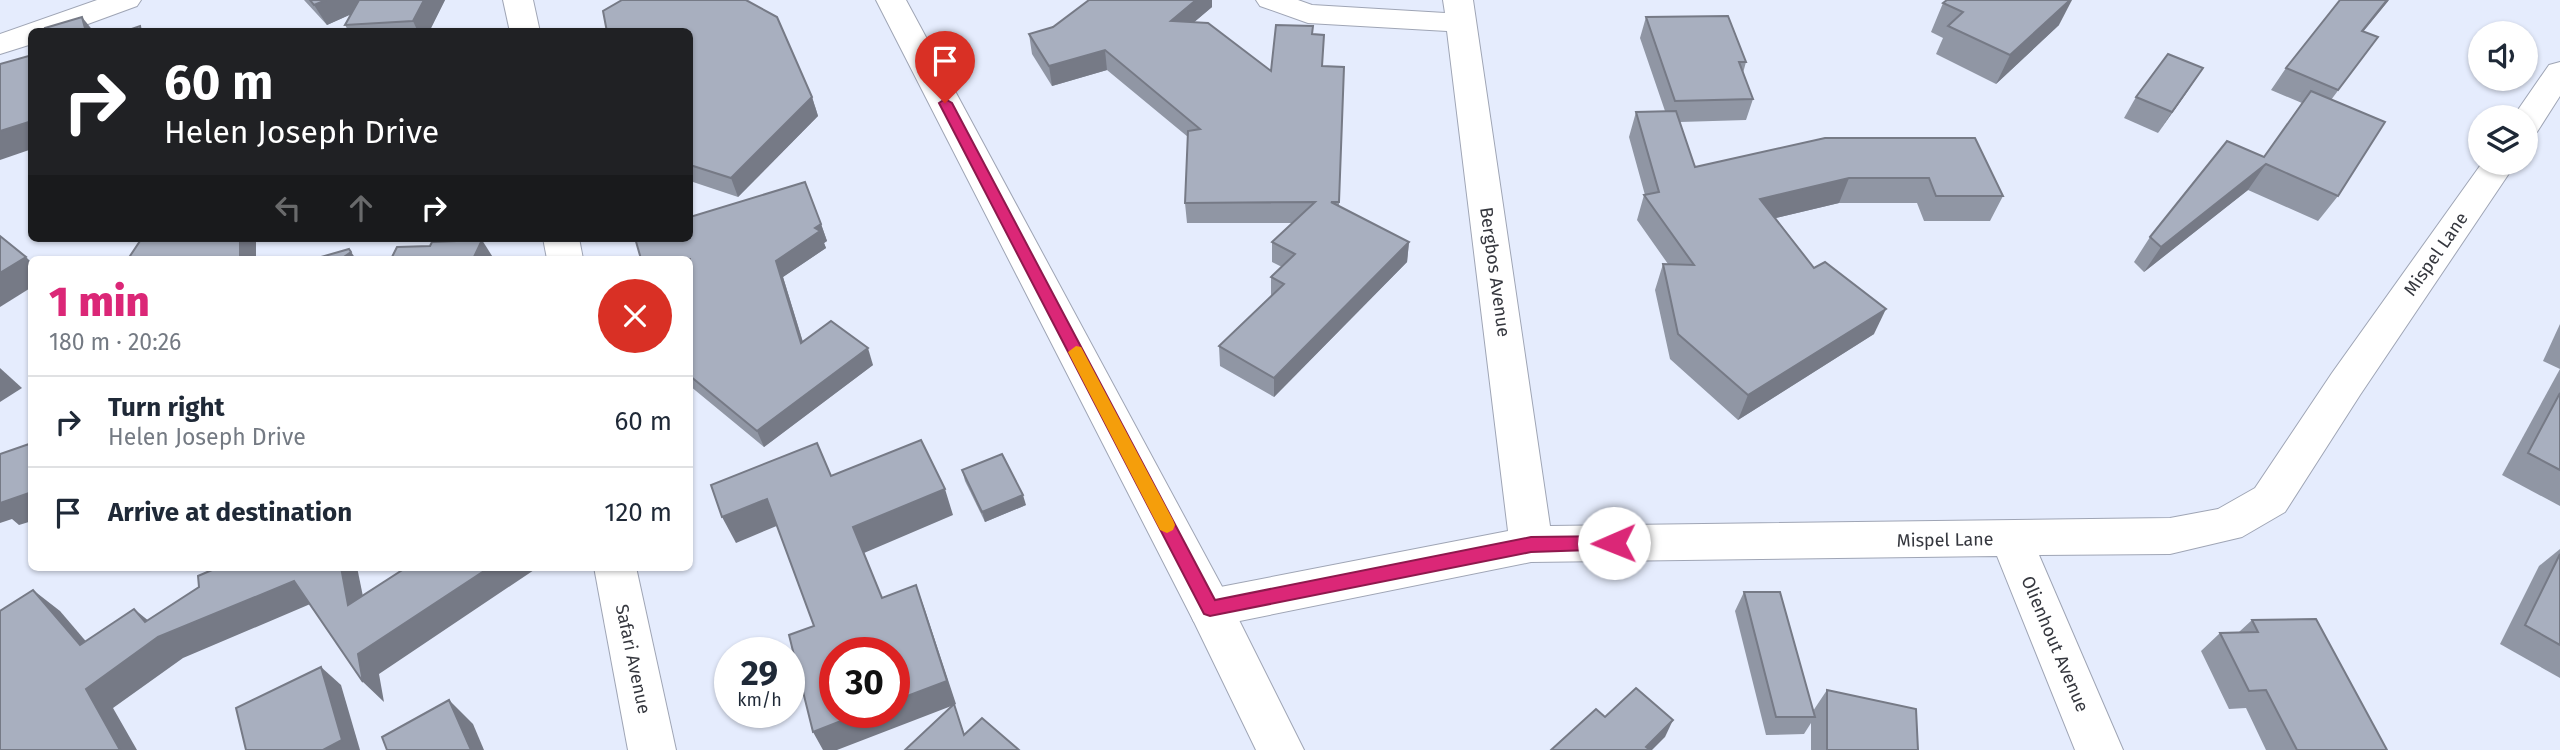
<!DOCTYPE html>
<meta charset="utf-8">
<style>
:root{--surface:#fff;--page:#f6f6f7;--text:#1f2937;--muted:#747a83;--line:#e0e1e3;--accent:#db2777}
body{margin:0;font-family:"Fira Sans",sans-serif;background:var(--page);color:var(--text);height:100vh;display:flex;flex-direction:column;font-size:26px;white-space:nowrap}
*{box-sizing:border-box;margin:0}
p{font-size:23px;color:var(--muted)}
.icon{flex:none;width:38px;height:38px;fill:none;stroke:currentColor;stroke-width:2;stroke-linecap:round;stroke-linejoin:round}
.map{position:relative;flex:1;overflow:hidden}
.details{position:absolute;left:28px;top:256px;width:665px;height:315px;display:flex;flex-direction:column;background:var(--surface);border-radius:10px;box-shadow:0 2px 5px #0004}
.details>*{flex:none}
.banner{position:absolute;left:28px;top:28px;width:665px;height:214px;border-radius:10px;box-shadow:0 2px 5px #0004;background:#202124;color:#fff;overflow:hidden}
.controls{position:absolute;left:2468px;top:21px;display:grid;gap:14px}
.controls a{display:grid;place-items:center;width:70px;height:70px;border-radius:50%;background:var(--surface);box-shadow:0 2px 5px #0004;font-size:35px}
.speed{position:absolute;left:714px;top:637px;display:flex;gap:14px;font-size:35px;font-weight:700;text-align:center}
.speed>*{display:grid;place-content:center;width:91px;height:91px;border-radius:50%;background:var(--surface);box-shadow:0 2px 5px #0004;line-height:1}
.speed small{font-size:18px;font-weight:400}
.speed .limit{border:10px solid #d22;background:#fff;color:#111}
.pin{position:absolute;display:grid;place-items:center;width:60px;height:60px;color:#fff;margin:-72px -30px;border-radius:50% 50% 50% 0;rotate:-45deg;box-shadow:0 0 7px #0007}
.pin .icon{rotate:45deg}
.me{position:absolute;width:77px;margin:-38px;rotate:269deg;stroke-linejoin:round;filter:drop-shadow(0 0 5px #0008)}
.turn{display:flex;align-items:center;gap:24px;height:147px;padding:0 21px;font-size:32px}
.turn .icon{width:91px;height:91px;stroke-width:2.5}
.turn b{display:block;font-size:49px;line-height:60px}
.lanes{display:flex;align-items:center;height:66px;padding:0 21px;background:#0003;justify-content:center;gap:35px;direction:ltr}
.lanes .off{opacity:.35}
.round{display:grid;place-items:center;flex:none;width:74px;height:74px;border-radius:37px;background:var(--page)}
.summary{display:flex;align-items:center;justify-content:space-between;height:119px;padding:0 21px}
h1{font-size:42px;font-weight:800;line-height:52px;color:var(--accent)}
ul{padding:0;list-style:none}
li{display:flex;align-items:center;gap:21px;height:91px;padding:0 21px;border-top:2px solid var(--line)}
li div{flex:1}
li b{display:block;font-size:26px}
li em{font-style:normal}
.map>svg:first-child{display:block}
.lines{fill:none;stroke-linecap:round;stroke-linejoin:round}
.street-casing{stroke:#9fa5b5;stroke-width:2}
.secondary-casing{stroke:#9fa5b5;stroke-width:2}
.street{fill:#fff;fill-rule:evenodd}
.secondary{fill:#fff;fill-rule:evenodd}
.wall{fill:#9096a4}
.shaded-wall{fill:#767a86}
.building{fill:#a8afbf;stroke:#767a86;stroke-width:2}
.route{fill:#db2777;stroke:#8e194d;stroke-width:2}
.slow{fill:#f59e0b}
.labels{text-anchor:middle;stroke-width:6;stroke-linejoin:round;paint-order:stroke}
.street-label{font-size:18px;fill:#35373e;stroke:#fff}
</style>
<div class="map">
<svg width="2560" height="750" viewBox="0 0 2560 750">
<rect width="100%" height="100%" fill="#e5ecfd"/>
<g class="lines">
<g class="street-casing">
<g id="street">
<path d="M97,0H141L137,6L66,32H32V44L0,54V34Z"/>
<path d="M503,0H533L540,32H510Z"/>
<path d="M1256,0H1298L1312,5L1445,13L1443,0H1473L1550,526L2170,518L2218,509L2255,488L2332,373L2482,163H2516L2360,395L2285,512L2242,537L2170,554L2039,555L2123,750H2075L1997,556L1531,562L1210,627L1194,622L1188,608L1194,594L1210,589L1508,531L1447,31L1308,23L1260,6Z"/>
<path d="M2560,62V96L2537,132L2525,135V117H2513L2549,65Z"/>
<path d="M543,238H579L583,259H547Z"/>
<path d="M594,567H636L676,750H628Z"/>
</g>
</g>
<g class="secondary-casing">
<path id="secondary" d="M876,0H906L1226,594L1304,750H1256L1194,622Z"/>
</g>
<use href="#street" class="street"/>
<use href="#secondary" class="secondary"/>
</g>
<g class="wall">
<path d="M304,0H445L429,32H349L345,25L351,14L327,25Z"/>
<path d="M1089,0H1212V7L1194,22L1271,71L1312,34L1323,66L1344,67L1339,206L1409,242L1407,262L1274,397L1220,366L1219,346L1271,297V277L1282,267L1272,262V242L1293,223H1187L1185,203L1188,137L1107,70L1052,86L1032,54L1029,34L1053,27Z"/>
<path d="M2389,0L2363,32L2378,37L2331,100L2338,196L2318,221L2248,190L2144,272L2134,262L2150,237L2264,157L2302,103L2271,90L2286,68Z"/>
<path d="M1943,3L2059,25L1996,84L1936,54L1943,38L1931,32Z"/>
<path d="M1646,17L1746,62L1743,73L1753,99L1746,120L1680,122L1695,167L1825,138L2003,196L1990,221H1924L1917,203H1839L1776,218L1814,268L1874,334L1738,420L1670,359L1655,290L1663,264H1668L1637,220L1644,195H1645L1629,137L1636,112L1665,111L1640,38Z"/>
<path d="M690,32L812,97L818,116L738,197L690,181Z"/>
<path d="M2189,89L2158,133L2124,118L2136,97Z"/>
<path d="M821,224L827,241L824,243L826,248L783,277L803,342L873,365L764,447L690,386V259Z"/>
<path d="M2560,324V369L2543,361Z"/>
<path d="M2560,369V506L2502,475Z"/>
<path d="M962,470L1026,505L985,522L965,481Z"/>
<path d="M2560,549V678L2500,644L2539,566Z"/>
<path d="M1744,592L1813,711L1827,690L1918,750H1811V723L1804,734L1766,735L1735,611Z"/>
<path d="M2252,620L2387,750H2266L2246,708L2229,709L2201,651L2220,633L2239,632Z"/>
</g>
<g class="shaded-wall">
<path d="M326,0H381V1L327,25L314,5Z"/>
<path d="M424,0H445L429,32H418L413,21Z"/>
<path d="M1196,0H1212V7L1172,41L1171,21Z"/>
<path d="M2070,0H2072L2059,25L1996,84L2010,55Z"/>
<path d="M2387,0H2389L2346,52L2362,31Z"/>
<path d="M82,17L94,32H86Z"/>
<path d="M1105,50L1107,70L1052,86L1049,66Z"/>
<path d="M2203,68L2189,89L2158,133L2172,112Z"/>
<path d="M812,97L818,116L738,197L731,178Z"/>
<path d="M32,121V149L0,160V131Z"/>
<path d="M2266,164L2248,190L2144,272L2161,247Z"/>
<path d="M1849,178L1839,203L1751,224L1760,199Z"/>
<path d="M821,224L827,241L824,243L826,248L783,277L808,359L801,343L776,261Z"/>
<rect x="240" y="238" width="16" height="21"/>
<path d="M482,240L494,259H473Z"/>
<path d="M1409,242L1407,262L1274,397V378Z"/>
<path d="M349,249L356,259H341Z"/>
<path d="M26,257L32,263V287L0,307V273Z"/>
<path d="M1886,309L1874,334L1738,420L1748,395Z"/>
<path d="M868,348L873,365L764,447L757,431Z"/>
<path d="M0,368L22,388L0,402Z"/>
<path d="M945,489L953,515L864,553L892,623L853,527Z"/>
<path d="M32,492V521L19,525L12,519L0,523V500Z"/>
<path d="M1023,495L1026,505L985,522L982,512Z"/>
<path d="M767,499L779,525L736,543L722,517Z"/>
<path d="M341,567H357L369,626L348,605Z"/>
<path d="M490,567H536L537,568L379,674L384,702L363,682L358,654Z"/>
<path d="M294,581L315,602L183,658L113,708L137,750H120L86,689L145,622L134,609L160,630Z"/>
<path d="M916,585L925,610L956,704L954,705L970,750L964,735L954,705L837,750H823L813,732L864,712H894V701Z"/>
<path d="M33,590L60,611L107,666L80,645Z"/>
<path d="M321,667L341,685L360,750H323Z"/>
<path d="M449,700L473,724L484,750H471Z"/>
<path d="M1673,720L1665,737L1652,750H1645L1646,747Z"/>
</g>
<g class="building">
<path d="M310,0H326L314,5Z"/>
<path d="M359,0H424L413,21L345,25Z"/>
<path d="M622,0H746L777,17L812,97L731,178L690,165V32H607L603,11Z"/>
<path d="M1089,0H1196L1171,21L1208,23L1271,71L1276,25L1313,26L1312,34L1324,35L1322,66L1344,67L1339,202H1331L1409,242L1274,378L1219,346L1284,284L1271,277L1295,254L1272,242L1315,202L1185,203L1188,131L1200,129L1105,50L1049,66L1029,34L1053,27Z"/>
<path d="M1947,0H2070L2010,55L1948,26L1963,12L1943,3Z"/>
<path d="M2340,0H2387L2362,31L2378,37L2338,90L2286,68Z"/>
<path d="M1728,16L1746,62H1739L1753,99L1675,101L1646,17Z"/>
<path d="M82,17L86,32H46L45,28Z"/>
<path d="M140,26L141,32H123Z"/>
<path d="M2168,54L2203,68L2172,112L2136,97Z"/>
<path d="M32,55V121L0,131V64Z"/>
<path d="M2311,91L2385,122L2338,196L2266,164L2161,247L2150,237L2227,141L2264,157Z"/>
<path d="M1676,111L1695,167L1825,138H1975L2003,196H1936L1929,178H1849L1760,199L1814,268L1825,262L1886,309L1748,395L1678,334L1663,264L1694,265L1644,195L1659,192L1636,112Z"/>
<path d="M805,182L821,224L815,228L820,231L776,261L801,343L831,321L868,348L757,431L690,376V259H641L635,238H690V217Z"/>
<path d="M0,236L26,257L0,273Z"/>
<path d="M142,238H240V259H128Z"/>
<path d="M482,240L473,259H391L397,247L430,246L432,242Z"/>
<path d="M349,249L351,252L341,259H314Z"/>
<path d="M2560,393V470L2528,453Z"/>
<path d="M921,440L945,489L853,527L882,598L916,585L947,681L894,701V653H835V712H864L813,732L789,635L814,626L767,499L722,517L711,485L817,443L831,476Z"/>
<path d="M32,443V492L0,503V454Z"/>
<path d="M1002,454L1023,495L982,512L962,470Z"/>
<path d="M2560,554V645L2525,625Z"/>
<path d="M219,567H341L348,605L407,567H490L358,654L363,682L294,581L158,637L86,689L120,750H0V611L33,590L80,645L134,609L145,622L199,587L198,576Z"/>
<path d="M1744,592H1780L1815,717H1776Z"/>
<path d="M2316,619L2387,750H2297L2266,690L2249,691L2220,633L2258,632L2252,620Z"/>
<path d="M321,667L342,740L323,750H246L236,708Z"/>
<path d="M1636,688L1673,720L1646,747L1650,750H1551L1596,709L1605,717Z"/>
<path d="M1827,690L1916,709L1918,750H1827Z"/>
<path d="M449,700L471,750H387L382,737Z"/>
<path d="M954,704L964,735L982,718L1019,750H905Z"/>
</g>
<path class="route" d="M945,99L952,103L1215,600L1531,537L1614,536L1620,538L1623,543L1620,549L1531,552L1210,616L1204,614L939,103Z"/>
<path class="slow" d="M1076,346L1081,347L1173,520L1175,525L1173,530L1167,533L1160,530L1068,352Z"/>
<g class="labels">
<g class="street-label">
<text transform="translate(2436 254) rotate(-55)" y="6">Mispel Lane</text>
<text transform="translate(1495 272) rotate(82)" y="6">Bergbos Avenue</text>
<text transform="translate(1945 540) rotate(-1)" y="6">Mispel Lane</text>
<text transform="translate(2055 644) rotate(67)" y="6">Olienhout Avenue</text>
<text transform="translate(633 659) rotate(78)" y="6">Safari Avenue</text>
</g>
</g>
</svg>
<div class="controls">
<a><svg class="icon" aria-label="sound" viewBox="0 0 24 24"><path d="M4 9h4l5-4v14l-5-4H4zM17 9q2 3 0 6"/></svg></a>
<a><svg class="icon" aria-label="layers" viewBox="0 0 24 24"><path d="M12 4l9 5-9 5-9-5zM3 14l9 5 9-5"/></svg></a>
</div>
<div class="speed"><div>29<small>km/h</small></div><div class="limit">30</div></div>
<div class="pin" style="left:945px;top:103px;background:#d93025"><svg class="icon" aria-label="arrive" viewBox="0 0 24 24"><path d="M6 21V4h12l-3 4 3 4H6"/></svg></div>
<svg class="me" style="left:1614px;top:543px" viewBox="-20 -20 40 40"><circle r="19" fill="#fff"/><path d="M0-13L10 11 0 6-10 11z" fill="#db2777"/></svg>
<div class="banner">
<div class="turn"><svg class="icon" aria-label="right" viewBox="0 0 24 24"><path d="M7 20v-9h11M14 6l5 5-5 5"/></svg><div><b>60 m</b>Helen Joseph Drive</div></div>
<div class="lanes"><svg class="icon off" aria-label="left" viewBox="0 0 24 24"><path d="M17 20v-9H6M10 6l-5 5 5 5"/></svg><svg class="icon off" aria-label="ahead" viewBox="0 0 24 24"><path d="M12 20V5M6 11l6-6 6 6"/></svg><svg class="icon" aria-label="right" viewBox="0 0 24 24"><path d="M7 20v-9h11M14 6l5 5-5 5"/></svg></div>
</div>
<section class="details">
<div class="summary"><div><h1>1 min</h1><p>180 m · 20:26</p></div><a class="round" style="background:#d93025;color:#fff"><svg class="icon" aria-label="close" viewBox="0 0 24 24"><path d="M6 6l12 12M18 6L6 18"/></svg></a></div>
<ul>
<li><svg class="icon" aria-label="right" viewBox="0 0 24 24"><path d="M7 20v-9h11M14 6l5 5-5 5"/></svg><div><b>Turn right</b><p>Helen Joseph Drive</p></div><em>60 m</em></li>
<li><svg class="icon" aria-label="arrive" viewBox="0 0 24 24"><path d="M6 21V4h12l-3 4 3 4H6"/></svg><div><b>Arrive at destination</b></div><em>120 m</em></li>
</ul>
</section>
</div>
